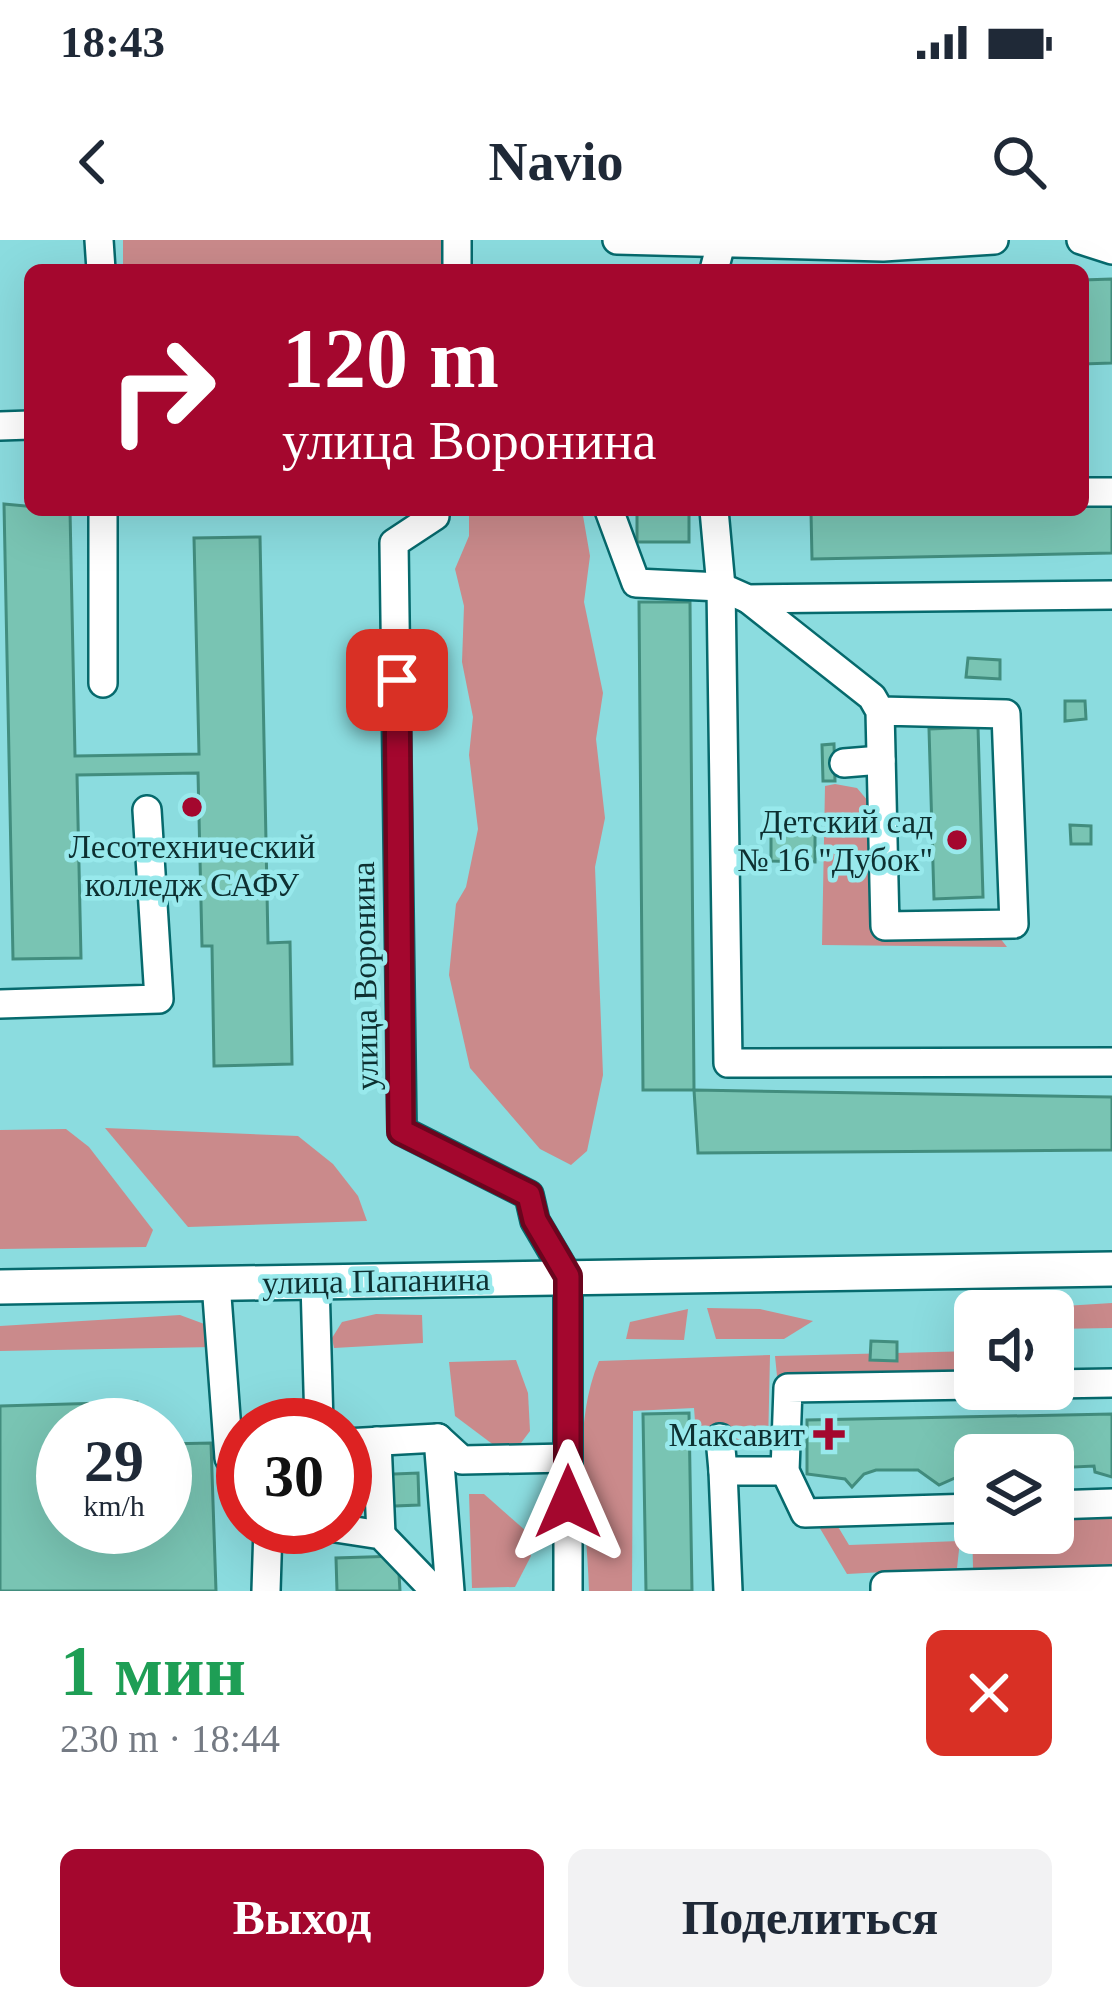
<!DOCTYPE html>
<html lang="ru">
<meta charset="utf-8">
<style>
:root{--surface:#fff;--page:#f2f2f3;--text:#1f2937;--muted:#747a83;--accent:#a4072e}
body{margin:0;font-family:Georgia,serif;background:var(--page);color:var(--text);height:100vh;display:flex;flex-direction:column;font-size:45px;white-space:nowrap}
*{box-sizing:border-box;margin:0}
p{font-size:39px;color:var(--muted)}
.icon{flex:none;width:66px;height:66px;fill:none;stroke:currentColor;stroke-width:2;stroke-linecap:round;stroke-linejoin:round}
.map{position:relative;height:1351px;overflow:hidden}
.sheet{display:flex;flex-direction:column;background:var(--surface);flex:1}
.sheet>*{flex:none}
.banner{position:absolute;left:24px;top:24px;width:1065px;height:252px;border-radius:18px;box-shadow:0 12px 48px #0002;background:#a4072e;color:#fff;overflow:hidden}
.tools{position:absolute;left:954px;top:1050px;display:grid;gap:24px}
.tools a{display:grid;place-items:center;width:120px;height:120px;border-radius:18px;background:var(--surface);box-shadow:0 12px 48px #0002;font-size:60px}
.speed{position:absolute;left:36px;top:1158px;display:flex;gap:24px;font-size:60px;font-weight:700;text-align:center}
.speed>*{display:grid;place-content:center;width:156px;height:156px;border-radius:50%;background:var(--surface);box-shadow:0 12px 48px #0002;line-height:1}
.speed small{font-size:30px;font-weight:400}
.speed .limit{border:18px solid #d22;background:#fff;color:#111}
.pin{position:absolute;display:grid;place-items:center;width:102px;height:102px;color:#fff;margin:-51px;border-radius:24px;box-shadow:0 6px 18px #0006}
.me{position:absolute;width:132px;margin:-66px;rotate:0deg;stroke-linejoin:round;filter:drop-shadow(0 0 9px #0008)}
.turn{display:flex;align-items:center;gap:42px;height:252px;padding:0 60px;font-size:54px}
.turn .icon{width:156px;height:156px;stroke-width:2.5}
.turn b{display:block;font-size:84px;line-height:102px}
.round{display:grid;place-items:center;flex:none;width:126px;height:126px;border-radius:18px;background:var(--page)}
.summary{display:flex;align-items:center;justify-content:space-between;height:204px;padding:0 60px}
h1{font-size:72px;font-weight:700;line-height:90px;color:#1e9e55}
.primary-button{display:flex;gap:24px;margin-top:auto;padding:24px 60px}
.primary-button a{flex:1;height:138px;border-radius:18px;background:var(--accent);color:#fff;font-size:48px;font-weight:700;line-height:138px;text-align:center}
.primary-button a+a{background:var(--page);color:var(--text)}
.status{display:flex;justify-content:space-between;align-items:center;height:84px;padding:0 60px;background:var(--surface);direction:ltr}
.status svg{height:33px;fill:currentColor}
header{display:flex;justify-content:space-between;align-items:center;height:156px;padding:0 60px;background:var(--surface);font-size:54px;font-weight:700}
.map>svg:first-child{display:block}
.green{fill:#ca8a8b}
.building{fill:#79c4b3;stroke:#428d7e;stroke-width:3}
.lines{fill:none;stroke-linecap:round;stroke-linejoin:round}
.minor-casing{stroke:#066a6d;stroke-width:32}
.major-casing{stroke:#066a6d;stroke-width:38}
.minor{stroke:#fff;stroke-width:27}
.major{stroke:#fff;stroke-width:33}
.route-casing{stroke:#6b051e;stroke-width:30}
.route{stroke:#a4072e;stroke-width:21}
.poi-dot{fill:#a4072e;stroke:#98e9ec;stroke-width:4.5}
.labels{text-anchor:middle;stroke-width:9;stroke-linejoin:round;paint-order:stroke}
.poi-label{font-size:33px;fill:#0d3031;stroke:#98e9ec;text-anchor:end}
.street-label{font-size:33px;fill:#0d3031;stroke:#98e9ec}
</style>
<div class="status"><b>18:43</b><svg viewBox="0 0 49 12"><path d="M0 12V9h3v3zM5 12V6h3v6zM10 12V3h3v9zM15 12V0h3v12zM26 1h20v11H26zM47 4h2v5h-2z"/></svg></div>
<header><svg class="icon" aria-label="back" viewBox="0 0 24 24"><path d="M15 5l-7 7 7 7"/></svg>Navio<svg class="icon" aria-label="search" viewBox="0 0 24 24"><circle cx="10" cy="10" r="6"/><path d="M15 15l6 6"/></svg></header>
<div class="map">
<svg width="1112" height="1351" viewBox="0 0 1112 1351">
<rect width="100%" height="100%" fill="#8bdcdf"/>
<g class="green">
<path d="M123,0H453L445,30H123Z"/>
<path d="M469,270H582L590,316L584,362L603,453L596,499L605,578L595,627L603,835L587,911L571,925L540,909L470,828L449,735L456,664L466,647L478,589L469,515L473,477L462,422L464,366L455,329L469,296Z"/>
<path d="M835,544L857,548L868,561L878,690L996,693L1007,707L822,705L825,546Z"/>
<path d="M105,888L298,896L333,924L358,956L367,981L188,987Z"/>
<path d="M66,889L89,907L153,990L146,1007L0,1009V890Z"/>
<path d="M1112,1063V1088L1053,1089V1071H982Z"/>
<path d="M707,1068L760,1069L813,1081L784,1099H716Z"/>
<path d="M688,1069L684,1100L626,1099L630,1082Z"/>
<path d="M376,1074L422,1075L423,1103L334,1108L332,1098L342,1082Z"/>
<path d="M180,1075L207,1085L213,1107L0,1111V1086Z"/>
<path d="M975,1111V1133L777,1136L775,1116Z"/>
<path d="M770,1115L768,1207H697L694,1168L633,1171L632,1351H589C587,1279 570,1188 599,1121Z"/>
<path d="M516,1120L528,1153L530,1191L518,1207L499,1209L455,1176L449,1122Z"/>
<path d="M469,1254H484L526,1291L531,1316L515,1347L472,1348Z"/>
<path d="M1112,1277V1328H973L972,1282L975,1293H1053V1280Z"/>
<path d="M818,1285H837L849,1305L960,1301L957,1328L847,1334Z"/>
</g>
<g class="building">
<path d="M1112,39V123L1083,124V40Z"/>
<path d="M4,264L70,270L75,516L199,514L194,298L260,297L268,703L290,702L292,824L214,826L212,706H202L198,533L77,535L81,718L13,719Z"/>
<path d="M1112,265V313L812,319L811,272Z"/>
<rect x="637" y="270" width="52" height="32"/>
<path d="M639,362H690L694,850H643Z"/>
<path d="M968,418L1000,420V439L966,437Z"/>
<path d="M1065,461H1085L1086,479L1065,481Z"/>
<path d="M978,487L983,657L934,659L929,489Z"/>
<path d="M834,504L835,541H823L822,505Z"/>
<path d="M1070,585L1091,586V604H1071Z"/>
<path d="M771,593L815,594V622L771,621Z"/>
<path d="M694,850L1112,857V910L698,913Z"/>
<path d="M871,1101L897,1102V1121L870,1120Z"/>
<path d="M137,1162L138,1185H63V1287H165V1204L211,1203L216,1351H0V1166Z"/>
<path d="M689,1173L692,1351H646L643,1174Z"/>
<path d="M1112,1174V1237L1095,1232L1094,1226L1053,1228V1215H975V1229L939,1245L918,1230H876L864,1234L852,1247L845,1239L807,1234V1180Z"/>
<path d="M418,1233L419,1265L345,1268V1236Z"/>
<path d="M398,1316L400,1351H337L336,1318Z"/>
</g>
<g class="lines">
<g class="minor-casing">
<g id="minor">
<path d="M99,0L101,30"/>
<path d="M617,0L883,7L994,0"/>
<path d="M1081,0L1112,10"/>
<path d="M457,30V0"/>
<path d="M714,30L722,0"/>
<path d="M0,186L30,185"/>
<path d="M1083,252H1112"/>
<path d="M103,270V443"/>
<path d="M435,270V276L394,303L402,891L529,955L535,981L568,1037V1351"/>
<path d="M609,270L636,343L721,347L748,359L1112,355"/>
<path d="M714,270L721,347L728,823L1112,822"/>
<path d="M748,359L872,457L880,471L885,686L1014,684L1006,474L880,471"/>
<path d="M844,523L881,520"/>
<path d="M0,764L159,759L147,570"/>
<path d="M315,1042L319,1185"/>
<path d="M216,1043L229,1218L243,1238"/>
<path d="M1053,1144L1112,1143"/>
<path d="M975,1145L788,1148L785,1231L805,1273L975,1268"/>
<path d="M438,1198L450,1351"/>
<path d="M720,1198L723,1231"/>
<path d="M377,1201L381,1295"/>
<path d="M345,1203L438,1198L462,1220L568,1218"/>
<path d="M1053,1265L1112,1263"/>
<path d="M329,1287L381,1295L435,1351"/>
<path d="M266,1351L268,1287"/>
<path d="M728,1351L723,1231H785"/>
<path d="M885,1351V1346L1112,1340"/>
</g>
</g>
<g class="major-casing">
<path id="major" d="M0,1047L1112,1029"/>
</g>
<use href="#minor" class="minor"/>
<use href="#major" class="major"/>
</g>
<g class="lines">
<g class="route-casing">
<path id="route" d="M397,440L401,891L529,955L535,980L568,1036V1262"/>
</g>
<use href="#route" class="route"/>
</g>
<g class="poi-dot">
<circle cx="192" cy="567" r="12"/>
<circle cx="957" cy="600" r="12"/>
<path d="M823 1176h12v12h12v12h-12v12h-12v-12h-12v-12h12z"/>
</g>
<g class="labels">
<g class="poi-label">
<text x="933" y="593">Детский сад<tspan x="933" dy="38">№ 16 "Дубок"</tspan></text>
<text x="192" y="618" text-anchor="middle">Лесотехнический<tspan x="192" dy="38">колледж САФУ</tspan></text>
<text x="805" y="1206">Максавит</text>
</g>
<g class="street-label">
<text transform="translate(364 736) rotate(-91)" y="12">улица Воронина</text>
<text transform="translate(376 1040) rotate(-1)" y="12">улица Папанина</text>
</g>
</g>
</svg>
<div class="tools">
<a><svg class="icon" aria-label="sound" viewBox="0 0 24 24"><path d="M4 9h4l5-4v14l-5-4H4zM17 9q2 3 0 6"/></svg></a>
<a><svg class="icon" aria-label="layers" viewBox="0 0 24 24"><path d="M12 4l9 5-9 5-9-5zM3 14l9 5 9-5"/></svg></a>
</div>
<div class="speed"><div>29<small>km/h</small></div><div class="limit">30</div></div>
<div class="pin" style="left:397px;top:440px;background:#d93025"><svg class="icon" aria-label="arrive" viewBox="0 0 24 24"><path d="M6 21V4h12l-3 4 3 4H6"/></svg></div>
<svg class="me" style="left:568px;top:1262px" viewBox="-20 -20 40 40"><path d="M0-17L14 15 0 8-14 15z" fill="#a4072e" stroke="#fff" stroke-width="4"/></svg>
<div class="banner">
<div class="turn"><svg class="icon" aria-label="right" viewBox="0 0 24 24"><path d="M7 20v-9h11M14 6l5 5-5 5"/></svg><div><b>120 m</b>улица Воронина</div></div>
</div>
</div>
<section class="sheet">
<div class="summary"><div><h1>1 мин</h1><p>230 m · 18:44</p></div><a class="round" style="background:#d93025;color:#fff"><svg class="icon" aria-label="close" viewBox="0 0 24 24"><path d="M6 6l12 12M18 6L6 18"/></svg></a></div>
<div class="primary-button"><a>Выход</a><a>Поделиться</a></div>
</section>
